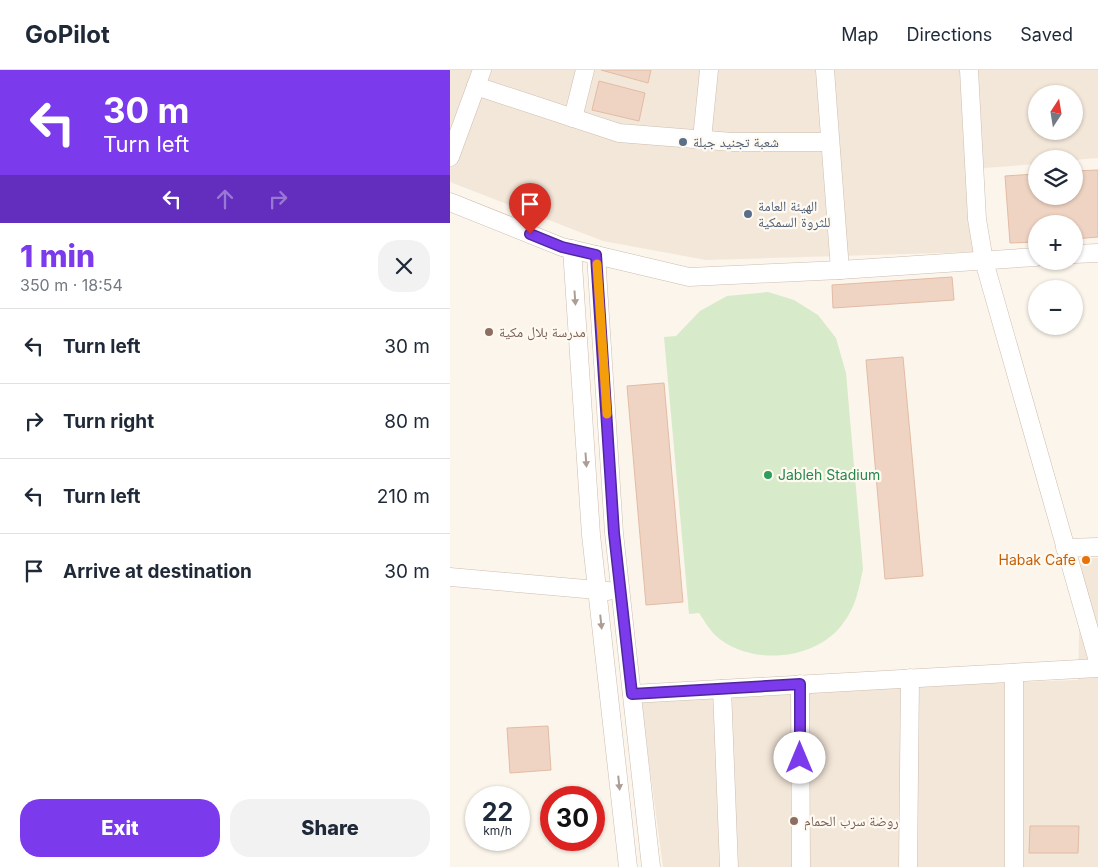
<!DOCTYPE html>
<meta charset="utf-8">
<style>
:root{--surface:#fff;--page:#f2f2f3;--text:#1f2937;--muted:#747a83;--line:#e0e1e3;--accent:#7c3aed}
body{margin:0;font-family:Inter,"Noto Naskh Arabic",sans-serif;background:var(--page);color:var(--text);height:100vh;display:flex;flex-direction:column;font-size:19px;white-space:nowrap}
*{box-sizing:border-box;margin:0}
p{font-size:16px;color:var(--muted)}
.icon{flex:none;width:28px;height:28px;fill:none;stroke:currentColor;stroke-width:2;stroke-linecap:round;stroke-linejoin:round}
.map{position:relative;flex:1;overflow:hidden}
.drawer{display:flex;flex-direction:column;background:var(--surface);width:450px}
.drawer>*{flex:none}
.guide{background:#7c3aed;color:#fff;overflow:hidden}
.needle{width:32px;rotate:12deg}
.controls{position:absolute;left:578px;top:15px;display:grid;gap:10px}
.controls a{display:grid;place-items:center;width:55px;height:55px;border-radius:50%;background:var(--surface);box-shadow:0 1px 4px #0004;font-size:25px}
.speed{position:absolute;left:15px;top:716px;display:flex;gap:10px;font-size:25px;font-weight:700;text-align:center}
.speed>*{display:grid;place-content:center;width:65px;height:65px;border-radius:50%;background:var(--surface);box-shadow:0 1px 4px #0004;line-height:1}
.speed small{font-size:12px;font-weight:400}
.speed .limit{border:8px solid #d22;background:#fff;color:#111}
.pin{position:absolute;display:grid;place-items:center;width:42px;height:42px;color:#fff;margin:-51px -21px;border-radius:50% 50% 50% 0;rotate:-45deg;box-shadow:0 0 5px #0007}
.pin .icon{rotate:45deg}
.me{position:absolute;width:55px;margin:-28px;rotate:0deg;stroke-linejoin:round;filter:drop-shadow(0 0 4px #0008)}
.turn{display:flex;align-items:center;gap:18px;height:105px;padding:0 20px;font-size:22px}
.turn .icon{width:65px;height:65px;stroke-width:2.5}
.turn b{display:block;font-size:35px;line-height:42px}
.lanes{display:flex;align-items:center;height:48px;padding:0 20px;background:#0003;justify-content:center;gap:25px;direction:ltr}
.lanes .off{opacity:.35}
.round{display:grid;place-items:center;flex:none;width:52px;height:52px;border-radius:20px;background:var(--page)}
.summary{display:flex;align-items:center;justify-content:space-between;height:85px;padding:0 20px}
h1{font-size:30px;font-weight:800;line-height:38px;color:var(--accent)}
.cta{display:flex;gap:10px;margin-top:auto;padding:10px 20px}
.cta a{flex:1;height:58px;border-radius:20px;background:var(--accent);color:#fff;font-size:20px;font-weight:800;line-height:58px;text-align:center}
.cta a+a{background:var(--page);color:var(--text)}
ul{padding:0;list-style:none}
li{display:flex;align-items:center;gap:15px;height:75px;padding:0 20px;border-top:1px solid var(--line)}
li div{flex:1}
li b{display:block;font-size:19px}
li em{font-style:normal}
header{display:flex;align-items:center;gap:30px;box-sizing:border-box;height:70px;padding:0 25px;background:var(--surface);border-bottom:1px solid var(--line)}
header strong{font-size:24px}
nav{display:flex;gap:28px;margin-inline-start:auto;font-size:18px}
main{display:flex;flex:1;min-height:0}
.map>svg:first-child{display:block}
.residential{fill:#f3e7d9;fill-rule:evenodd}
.green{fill:#d7eac9}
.building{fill:#f0d4c3;stroke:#e2bba4}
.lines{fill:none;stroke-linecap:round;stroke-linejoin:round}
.minor-casing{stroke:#cebdb0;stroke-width:19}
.minor{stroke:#fff;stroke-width:18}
.oneway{fill:#ad9d95}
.route-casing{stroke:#51269a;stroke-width:12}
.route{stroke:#7c3aed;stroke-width:9}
.slow{stroke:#f59e0b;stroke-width:9}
.service-dot{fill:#5c6f8a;stroke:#fef9f1;stroke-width:2}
.education-dot{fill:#8d6e63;stroke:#fef9f1;stroke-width:2}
.leisure-dot{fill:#2e9e5b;stroke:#fef9f1;stroke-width:2}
.food-dot{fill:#e8710a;stroke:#fef9f1;stroke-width:2}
.labels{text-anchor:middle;stroke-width:4.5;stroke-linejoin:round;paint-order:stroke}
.service-label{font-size:14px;fill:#4e5e75;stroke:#fef9f1;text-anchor:start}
.education-label{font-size:14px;fill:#785e54;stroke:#fef9f1;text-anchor:start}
.leisure-label{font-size:14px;fill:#27864d;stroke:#fef9f1;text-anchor:start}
.food-label{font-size:14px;fill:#c56008;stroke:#fef9f1;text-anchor:end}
</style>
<header>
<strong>GoPilot</strong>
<nav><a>Map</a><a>Directions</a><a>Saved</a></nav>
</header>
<main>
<section class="drawer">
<div class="guide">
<div class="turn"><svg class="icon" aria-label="left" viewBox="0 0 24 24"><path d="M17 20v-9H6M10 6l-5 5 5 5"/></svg><div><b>30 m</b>Turn left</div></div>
<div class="lanes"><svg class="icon" aria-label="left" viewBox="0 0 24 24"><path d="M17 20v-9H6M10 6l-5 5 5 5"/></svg><svg class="icon off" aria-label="ahead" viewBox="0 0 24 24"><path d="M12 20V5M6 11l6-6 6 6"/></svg><svg class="icon off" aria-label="right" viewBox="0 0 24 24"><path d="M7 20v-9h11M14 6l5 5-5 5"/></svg></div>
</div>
<div class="summary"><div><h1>1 min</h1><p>350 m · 18:54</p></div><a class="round"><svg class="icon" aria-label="close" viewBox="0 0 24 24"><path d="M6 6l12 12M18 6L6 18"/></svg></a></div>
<ul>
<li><svg class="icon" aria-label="left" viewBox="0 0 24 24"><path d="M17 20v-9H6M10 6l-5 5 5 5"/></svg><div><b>Turn left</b></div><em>30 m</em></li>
<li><svg class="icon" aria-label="right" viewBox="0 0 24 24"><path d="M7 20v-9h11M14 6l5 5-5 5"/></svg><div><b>Turn right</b></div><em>80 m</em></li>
<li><svg class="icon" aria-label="left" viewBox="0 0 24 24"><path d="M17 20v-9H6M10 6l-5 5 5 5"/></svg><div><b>Turn left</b></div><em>210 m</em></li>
<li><svg class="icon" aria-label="arrive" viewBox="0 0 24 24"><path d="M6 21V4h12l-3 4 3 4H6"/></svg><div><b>Arrive at destination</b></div><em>30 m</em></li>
</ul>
<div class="cta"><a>Exit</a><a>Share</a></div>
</section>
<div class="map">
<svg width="648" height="797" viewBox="0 0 648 797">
<rect width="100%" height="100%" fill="#fcf5eb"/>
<g class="residential">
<path d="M0,0H648V88L624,90L586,89V94L534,98L524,182L256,190L153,171L0,112ZM586,24H624V61H586Z"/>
<path d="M631,488H648V797H213L190,625L628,610Z"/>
</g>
<path class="green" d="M318,222L344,230L368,245L386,268L396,303L413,499C409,518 406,536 394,552C368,591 299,597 265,565C259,559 254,550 249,543L239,544L214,267L226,266L250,241L277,226Z"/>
<g class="building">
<path d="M151,0H201L198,13Z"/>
<path d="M149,11L195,23L189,51L142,40Z"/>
<path d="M648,100V167L624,169V154H586V172L560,173L555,106L586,104V126H624V101Z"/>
<path d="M502,207L504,230L383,238L382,215Z"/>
<path d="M453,287L473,506L435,509L416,290Z"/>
<path d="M214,313L233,532L196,535L177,316Z"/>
<path d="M98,656L101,700L60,703L57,658Z"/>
<path d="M580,756H629L628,783H579Z"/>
</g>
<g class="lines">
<g class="minor-casing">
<g id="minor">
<path d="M375,0L390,200"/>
<path d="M519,0L527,149L534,191L648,591"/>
<path d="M26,16L169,63L282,72H380"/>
<path d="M123,48L135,0"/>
<path d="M252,69L259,0"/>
<path d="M0,87L32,0"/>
<path d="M0,132L112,177L239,207L390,200L586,187"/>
<path d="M122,179L141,465L178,797"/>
<path d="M624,184L648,183"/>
<path d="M146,185L164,463L201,797"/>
<path d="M615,478L648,477"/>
<path d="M0,507L158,521"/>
<path d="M564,603V797"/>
<path d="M350,614L351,797"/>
<path d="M272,619L279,797"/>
<path d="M182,624L648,598"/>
<path d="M458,797L460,608"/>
</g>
</g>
<use href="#minor" class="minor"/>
</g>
<defs><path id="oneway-solid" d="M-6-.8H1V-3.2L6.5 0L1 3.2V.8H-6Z" transform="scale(1.25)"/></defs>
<g class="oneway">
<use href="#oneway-solid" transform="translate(125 228) rotate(86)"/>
<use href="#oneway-solid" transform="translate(136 390) rotate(86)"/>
<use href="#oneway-solid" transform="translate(151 552) rotate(84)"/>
<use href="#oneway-solid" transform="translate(169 713) rotate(84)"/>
</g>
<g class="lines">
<g class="route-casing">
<path id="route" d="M80,164L112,177L146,185L164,463L182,624L350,614V688"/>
</g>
<use href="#route" class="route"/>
<path class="slow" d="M147,194L157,344"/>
</g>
<g class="service-dot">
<circle cx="233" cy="72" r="5"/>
<circle cx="298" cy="144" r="5"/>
</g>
<g class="education-dot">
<circle cx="39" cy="262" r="5"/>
<circle cx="344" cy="751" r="5"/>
</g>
<circle class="leisure-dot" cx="318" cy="405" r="5"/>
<circle class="food-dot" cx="636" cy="490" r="5"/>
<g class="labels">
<g class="service-label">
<text x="243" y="77">شعبة تجنيد جبلة</text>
<text x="308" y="141">الهيئة العامة<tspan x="308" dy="16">للثروة السمكية</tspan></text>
</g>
<g class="education-label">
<text x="49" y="267">مدرسة بلال مكية</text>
<text x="354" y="756">روضة سرب الحمام</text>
</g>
<g class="leisure-label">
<text x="328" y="410">Jableh Stadium</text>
</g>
<g class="food-label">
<text x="626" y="495">Habak Cafe</text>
</g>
</g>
</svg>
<div class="controls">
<a><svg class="needle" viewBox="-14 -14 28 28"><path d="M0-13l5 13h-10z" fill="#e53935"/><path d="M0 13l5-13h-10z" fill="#747a83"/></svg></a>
<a><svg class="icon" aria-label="layers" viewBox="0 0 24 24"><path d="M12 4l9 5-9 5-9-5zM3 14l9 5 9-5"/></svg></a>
<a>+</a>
<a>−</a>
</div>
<div class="speed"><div>22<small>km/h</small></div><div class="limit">30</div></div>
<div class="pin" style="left:80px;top:164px;background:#d93025"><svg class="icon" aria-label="arrive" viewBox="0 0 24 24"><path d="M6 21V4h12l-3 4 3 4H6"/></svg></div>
<svg class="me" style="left:350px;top:688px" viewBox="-20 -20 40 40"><circle r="19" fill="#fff"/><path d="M0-13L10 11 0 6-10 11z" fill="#7c3aed"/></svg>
</div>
</main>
